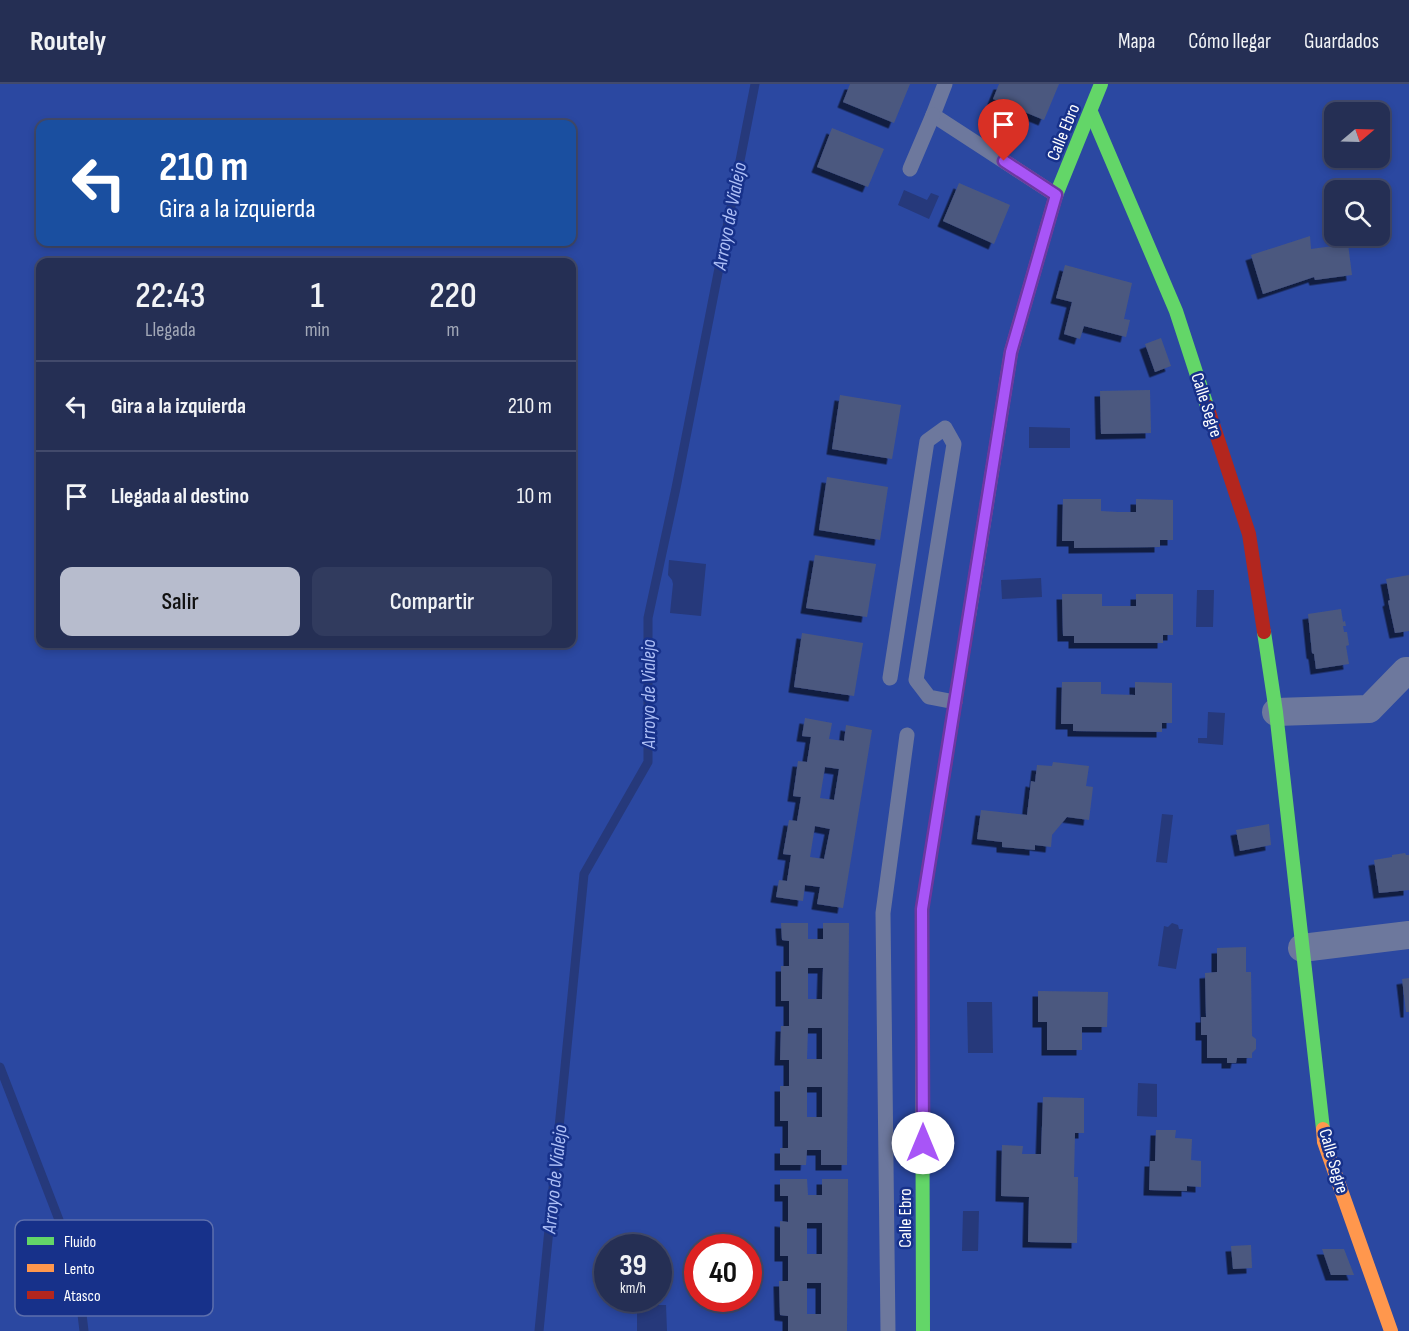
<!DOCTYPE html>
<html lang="es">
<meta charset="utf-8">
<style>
:root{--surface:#252f54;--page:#313b5e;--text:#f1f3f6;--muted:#a3a9b8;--line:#424a6b;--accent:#b7bccd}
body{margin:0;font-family:"Sofia Sans Condensed",sans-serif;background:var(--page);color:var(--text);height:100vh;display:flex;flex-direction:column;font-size:22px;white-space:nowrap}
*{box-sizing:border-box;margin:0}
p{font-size:20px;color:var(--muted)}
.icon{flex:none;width:33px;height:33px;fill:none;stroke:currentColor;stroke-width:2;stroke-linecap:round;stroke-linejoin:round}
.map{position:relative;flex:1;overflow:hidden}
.sheet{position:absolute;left:36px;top:174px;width:540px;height:390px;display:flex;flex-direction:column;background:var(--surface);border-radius:12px;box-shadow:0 3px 9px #0003,0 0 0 2px var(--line)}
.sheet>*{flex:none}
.banner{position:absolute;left:36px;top:36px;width:540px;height:126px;border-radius:12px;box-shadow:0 3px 9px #0003,0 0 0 2px var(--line);background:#1a4fa0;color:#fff;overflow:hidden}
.needle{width:39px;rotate:71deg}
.buttons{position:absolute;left:1324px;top:18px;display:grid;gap:12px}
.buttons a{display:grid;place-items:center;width:66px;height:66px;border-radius:12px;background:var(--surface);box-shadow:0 3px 9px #0003,0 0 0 2px var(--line);font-size:30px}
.speed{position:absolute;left:594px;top:1150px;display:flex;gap:12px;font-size:30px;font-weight:700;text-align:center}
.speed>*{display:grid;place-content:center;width:78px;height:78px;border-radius:50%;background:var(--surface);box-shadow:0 3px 9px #0003,0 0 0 2px var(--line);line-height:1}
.speed small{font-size:15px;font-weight:400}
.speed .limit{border:9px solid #d22;background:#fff;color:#111}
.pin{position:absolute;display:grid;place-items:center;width:51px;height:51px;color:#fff;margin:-62px -26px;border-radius:50% 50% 50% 0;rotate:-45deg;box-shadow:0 0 6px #0007}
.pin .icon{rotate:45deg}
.me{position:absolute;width:66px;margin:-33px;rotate:0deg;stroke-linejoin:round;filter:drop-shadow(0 0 4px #0008)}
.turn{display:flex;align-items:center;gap:21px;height:126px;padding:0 24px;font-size:27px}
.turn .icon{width:78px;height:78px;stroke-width:2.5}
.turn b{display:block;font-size:42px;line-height:51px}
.eta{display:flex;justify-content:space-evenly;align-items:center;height:102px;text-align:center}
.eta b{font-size:36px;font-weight:600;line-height:42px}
.action{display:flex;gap:12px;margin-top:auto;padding:12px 24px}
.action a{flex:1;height:69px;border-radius:12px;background:var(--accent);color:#111;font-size:24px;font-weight:600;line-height:69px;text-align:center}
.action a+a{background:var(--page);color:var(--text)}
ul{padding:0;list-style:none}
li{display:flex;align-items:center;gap:18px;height:90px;padding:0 24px;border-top:2px solid var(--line)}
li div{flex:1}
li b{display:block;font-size:22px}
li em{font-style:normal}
header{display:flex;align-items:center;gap:36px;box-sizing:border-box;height:84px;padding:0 30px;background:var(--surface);border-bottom:2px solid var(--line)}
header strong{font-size:28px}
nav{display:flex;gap:33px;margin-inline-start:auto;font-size:21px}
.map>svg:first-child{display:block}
.green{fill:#2b48a1;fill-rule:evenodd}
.water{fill:#26397b}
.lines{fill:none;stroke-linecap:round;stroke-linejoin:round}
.stream{stroke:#26397b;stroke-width:9}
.building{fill:#4c587f;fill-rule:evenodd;filter:url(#shadow)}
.lane{stroke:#6d789d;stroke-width:15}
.street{stroke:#6d789d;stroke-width:28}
.fast{stroke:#63d668;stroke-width:14}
.slow{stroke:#ff974d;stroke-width:14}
.jam{stroke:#b3261e;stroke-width:14}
.route-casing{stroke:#6d37a1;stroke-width:15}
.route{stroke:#a855f7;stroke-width:10}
.labels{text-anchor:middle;stroke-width:5;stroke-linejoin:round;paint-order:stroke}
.street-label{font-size:18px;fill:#fff;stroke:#17318a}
.water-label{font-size:20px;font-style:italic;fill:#acbef6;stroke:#17318a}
.key{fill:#17318a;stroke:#5d6fad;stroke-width:1.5}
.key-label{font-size:16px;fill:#fff}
</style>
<header>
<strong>Routely</strong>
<nav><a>Mapa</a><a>Cómo llegar</a><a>Guardados</a></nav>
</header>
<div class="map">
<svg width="1409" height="1247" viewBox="0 0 1409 1247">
<defs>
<filter id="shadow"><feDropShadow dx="-5.5" dy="5.5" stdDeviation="0" flood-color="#0009"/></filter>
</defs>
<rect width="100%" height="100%" fill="#313f70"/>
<path class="green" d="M0,0H1409V1247H0ZM1335,28H1380V74H1335ZM40,40H572V158H40ZM1335,106H1380V152H1335ZM40,178H572V560H40ZM608,1164H658V1215H608ZM698,1164H748V1215H698Z"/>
<g class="water">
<path d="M904,106L927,116L931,109L939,112L929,135L898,121Z"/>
<path d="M1029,343L1070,344V364H1029Z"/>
<path d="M669,476L706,480L701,532L670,529L673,500L672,496L668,491Z"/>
<path d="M1041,494L1042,513L1002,515L1001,496Z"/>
<path d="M1197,506H1214L1213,543H1196Z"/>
<path d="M1208,628L1225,629L1223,661L1198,659V654H1207Z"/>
<path d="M1162,730L1173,731L1167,779L1156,778Z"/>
<path d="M1172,839L1178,841L1179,845H1183L1176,885L1158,882L1164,842L1168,843Z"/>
<path d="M967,918H992L993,969H968Z"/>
<path d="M1138,999L1157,1000V1033L1137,1032Z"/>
<path d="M963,1127H979L978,1167H962Z"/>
<path d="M637,1221H666L667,1247H637Z"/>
</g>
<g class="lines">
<g class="stream">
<path d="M0,983L76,1180L84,1247"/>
<path d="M539,1247L584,790L648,678V534L676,404L755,0"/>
</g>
</g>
<g class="building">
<path d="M850,0H910L894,39L843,18Z"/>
<path d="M999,0H1059L1044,36L993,15Z"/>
<path d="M832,44L884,65L868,103L817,83Z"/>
<path d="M959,99L1010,121L994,160L943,137Z"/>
<path d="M1310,152L1311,165L1348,160L1352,191L1315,196L1314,193L1263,210L1251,171Z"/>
<path d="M1065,181L1132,199L1124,235L1130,236L1126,253L1084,242L1080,255L1064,250L1072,218L1056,214Z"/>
<path d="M1161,254L1171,282L1155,288L1145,260Z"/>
<path d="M1150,306L1151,349L1101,350L1100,307Z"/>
<path d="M840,311L901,321L892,375L832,365Z"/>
<path d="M827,393L888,403L880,456L819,446Z"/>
<path d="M1063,415H1101V427L1118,428H1136V415L1173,416V456H1160V463L1074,464V457H1062Z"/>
<path d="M815,471L876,480L867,533L806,524Z"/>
<path d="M1409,491V547L1395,549L1388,517L1390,516L1386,495Z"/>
<path d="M1062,510H1102V522H1136V510H1173V551H1163V559H1074V552H1063Z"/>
<path d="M1341,525L1343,538L1345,537L1346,542H1343L1344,548H1347L1349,561L1346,562L1349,580L1316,585L1314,570L1312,569L1308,530Z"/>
<path d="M802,549L863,559L854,612L794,603Z"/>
<path d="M1062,598H1101V610L1135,611V598L1172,599V639H1162V648L1073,647V640H1061Z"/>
<path d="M805,634L832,639L829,655L844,657L846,641L872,646L843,824L817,820L820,803L805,801L803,817L776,813L779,796L787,797L791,771L783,770L789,736L797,737L801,713L793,712L798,677L807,678L811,653L802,652ZM825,683L839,685L834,716L820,714ZM815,742L830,745L824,775L810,773Z"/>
<path d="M1053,678L1089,682L1086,702L1093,703L1089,736L1067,733L1052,751L1051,763L1035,761V766L1002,763V758L977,755L981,726L1027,731L1031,697L1035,698L1037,681L1052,682Z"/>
<path d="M1269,740L1271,761L1240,767L1236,746Z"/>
<path d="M1405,769L1406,771H1409V806L1379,809L1374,776L1392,773V771Z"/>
<path d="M781,839H808V855H823V839H849L847,1081H821V1066H807L806,1081H780V1064H788V1037H780V1002H789V976H780L781,942H789V917H781V882H789V857L782,856ZM808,884H823L822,915H808ZM808,944H822V975H807ZM807,1003H822V1033H807Z"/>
<path d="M1246,863V888H1251L1252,952L1256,955V965L1252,969V974H1237L1236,979H1227V974H1207V951H1201V933H1206L1205,889L1217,888V864Z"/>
<path d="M1409,894V928H1406L1402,895Z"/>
<path d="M1038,907L1108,908L1107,943H1082V966H1047V938H1038Z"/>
<path d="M1043,1013L1084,1014V1049H1075L1074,1093H1078L1077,1159L1028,1158L1029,1113L1001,1112L1002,1061L1023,1062L1022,1070H1041Z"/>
<path d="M1156,1046H1176L1175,1054L1192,1055L1191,1076L1201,1077V1103L1187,1102V1107L1149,1106L1150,1077H1155Z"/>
<path d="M780,1095H807L808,1111H822V1095H848L847,1247H788V1232L780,1231L779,1197H788V1172H780V1137L788,1138V1112H780ZM807,1139H822V1170H807ZM807,1199H821V1230H807Z"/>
<path d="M1251,1161L1252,1184L1233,1185L1231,1162Z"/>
<path d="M1322,1165H1344L1354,1191H1331Z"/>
</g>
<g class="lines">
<g class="lane">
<path d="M945,0L933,31L1056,111"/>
<path d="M910,85L933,31"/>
<path d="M890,594L927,357L945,344L954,360L916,596L929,613L955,618"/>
<path d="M888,1247L883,829L907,651"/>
</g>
<g class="street">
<path d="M1276,628L1369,625L1406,587H1409"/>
<path d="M1302,864L1409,851"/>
</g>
<g class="fast">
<path d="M1091,28L1176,227L1207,322"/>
<path d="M969,532L1011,268L1056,111L1101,0"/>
<path d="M1264,548L1276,628L1323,1045"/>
<path d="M922,870L923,1247"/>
</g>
<path class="slow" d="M1323,1045L1324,1058L1391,1247"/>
<g class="jam">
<path d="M1207,322L1249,450L1264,548"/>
<path d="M922,870V825L969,532"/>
</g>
</g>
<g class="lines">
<g class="route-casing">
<path id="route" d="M923,1059L922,825L1011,268L1056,111L1004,77"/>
</g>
<use href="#route" class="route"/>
</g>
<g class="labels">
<g class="street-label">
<text transform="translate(1063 48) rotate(-68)" y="6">Calle Ebro</text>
<text transform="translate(1207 321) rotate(72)" y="6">Calle Segre</text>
<text transform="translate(1334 1077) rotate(74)" y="6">Calle Segre</text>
<text transform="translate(905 1134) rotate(-90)" y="6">Calle Ebro</text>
</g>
<g class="water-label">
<text transform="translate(729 132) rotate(-79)" y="7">Arroyo de Vialejo</text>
<text transform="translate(648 610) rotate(-90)" y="7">Arroyo de Vialejo</text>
<text transform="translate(554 1095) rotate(-84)" y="7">Arroyo de Vialejo</text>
</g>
</g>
<rect x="15" y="1136" width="198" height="96" rx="9" class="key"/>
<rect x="27" y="1153" width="27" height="8" fill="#63d668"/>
<rect x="27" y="1180" width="27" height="8" fill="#ff974d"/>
<rect x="27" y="1207" width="27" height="8" fill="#b3261e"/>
<g class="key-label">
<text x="64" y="1163">Fluido</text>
<text x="64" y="1190">Lento</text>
<text x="64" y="1217">Atasco</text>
</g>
</svg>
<div class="buttons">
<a><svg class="needle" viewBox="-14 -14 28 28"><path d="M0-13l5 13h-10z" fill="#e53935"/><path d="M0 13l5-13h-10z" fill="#a3a9b8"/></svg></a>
<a><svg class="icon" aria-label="search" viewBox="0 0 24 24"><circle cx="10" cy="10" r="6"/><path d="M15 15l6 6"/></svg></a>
</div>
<div class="speed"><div>39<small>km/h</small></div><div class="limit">40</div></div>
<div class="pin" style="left:1004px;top:77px;background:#d93025"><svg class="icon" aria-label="arrive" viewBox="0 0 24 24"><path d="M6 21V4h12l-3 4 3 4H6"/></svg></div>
<svg class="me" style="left:923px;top:1059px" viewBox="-20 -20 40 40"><circle r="19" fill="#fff"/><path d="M0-13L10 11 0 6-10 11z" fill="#a855f7"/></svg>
<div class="banner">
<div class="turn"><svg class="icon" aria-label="left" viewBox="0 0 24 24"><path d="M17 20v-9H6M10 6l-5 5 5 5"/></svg><div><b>210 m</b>Gira a la izquierda</div></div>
</div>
<section class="sheet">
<div class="eta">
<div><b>22:43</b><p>Llegada</p></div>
<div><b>1</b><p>min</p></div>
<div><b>220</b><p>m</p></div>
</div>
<ul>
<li><svg class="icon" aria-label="left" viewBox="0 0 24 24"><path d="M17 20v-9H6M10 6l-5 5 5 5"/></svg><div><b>Gira a la izquierda</b></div><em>210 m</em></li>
<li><svg class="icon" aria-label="arrive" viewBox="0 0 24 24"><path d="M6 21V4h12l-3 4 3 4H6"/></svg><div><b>Llegada al destino</b></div><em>10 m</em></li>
</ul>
<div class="action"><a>Salir</a><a>Compartir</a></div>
</section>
</div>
